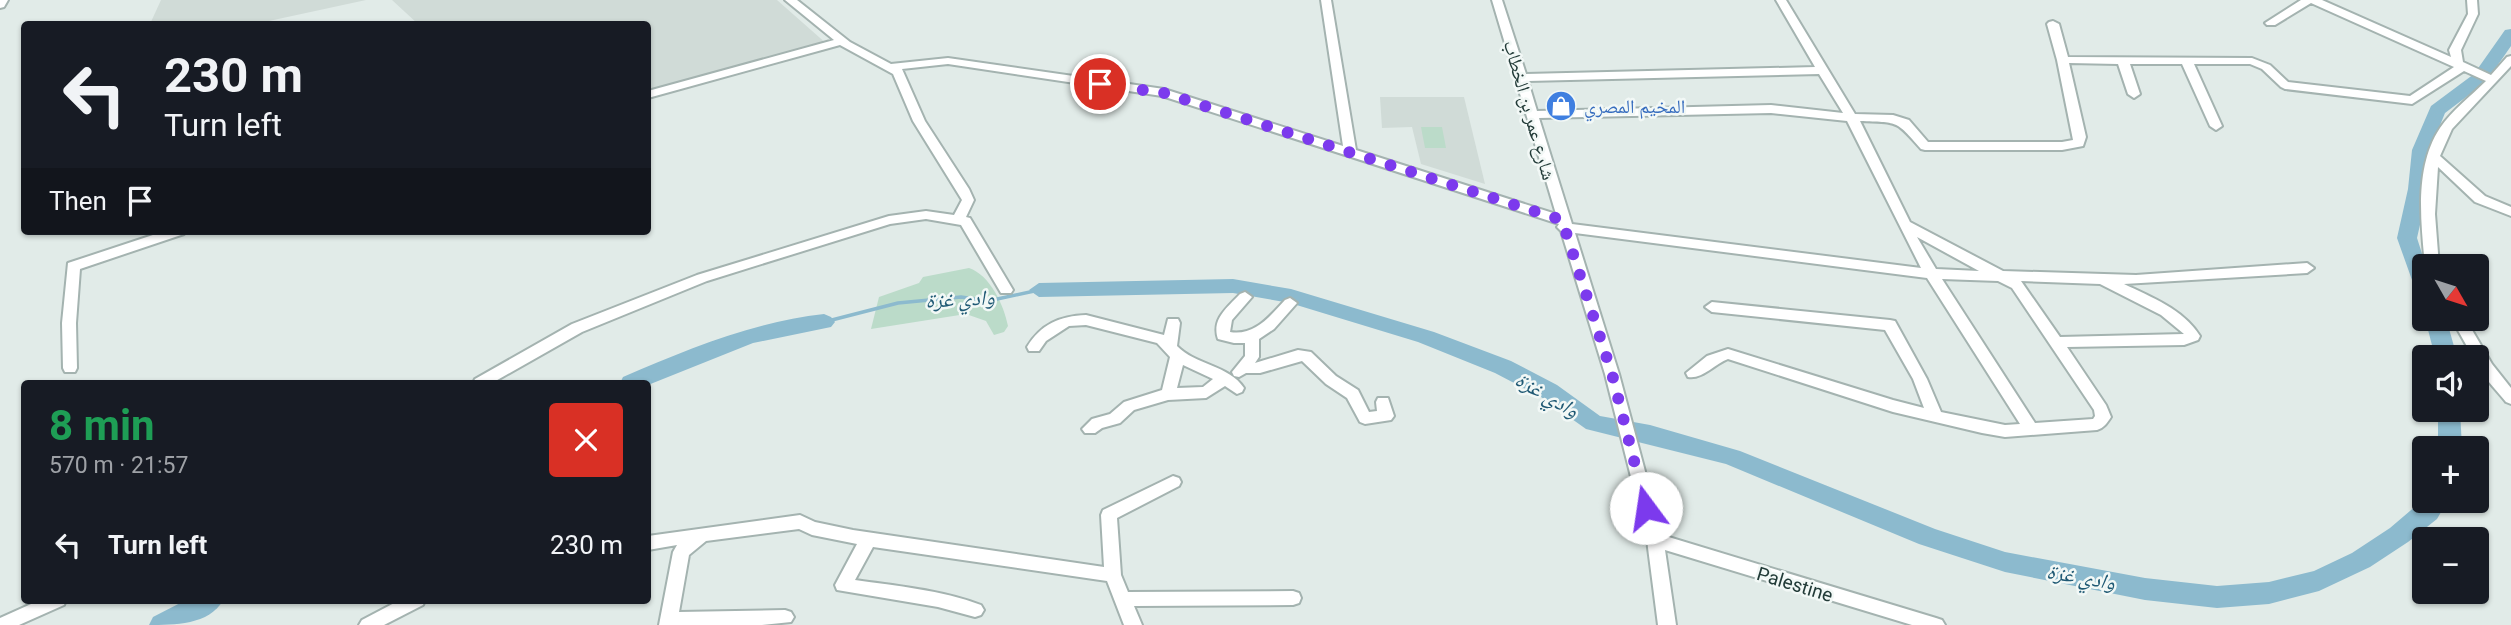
<!DOCTYPE html>
<meta charset="utf-8">
<style>
:root{--surface:#171b24;--page:#242831;--text:#f1f3f6;--muted:#9ea1a6}
body{margin:0;font-family:Roboto,"Noto Naskh Arabic",sans-serif;background:var(--page);color:var(--text);height:100vh;display:flex;flex-direction:column;font-size:26px;white-space:nowrap}
*{box-sizing:border-box;margin:0}
p{font-size:23px;color:var(--muted)}
.icon{flex:none;width:38px;height:38px;fill:none;stroke:currentColor;stroke-width:2;stroke-linecap:round;stroke-linejoin:round}
.map{position:relative;flex:1;overflow:hidden}
.drawer{position:absolute;left:21px;top:380px;width:630px;height:224px;display:flex;flex-direction:column;background:var(--surface);border-radius:7px;box-shadow:0 2px 5px #0004}
.drawer>*{flex:none}
.top-card{position:absolute;left:21px;top:21px;width:630px;height:214px;border-radius:7px;box-shadow:0 2px 5px #0004;background:#171b24;color:var(--text);overflow:hidden}
.needle{width:46px;rotate:129deg}
.tools{position:absolute;left:2412px;top:254px;display:grid;gap:14px}
.tools a{display:grid;place-items:center;width:77px;height:77px;border-radius:7px;background:var(--surface);box-shadow:0 2px 5px #0004;font-size:35px}
.pin{position:absolute;display:grid;place-items:center;width:60px;height:60px;color:#fff;margin:-30px;border:4px solid #fff;border-radius:50%;box-shadow:0 2px 7px #0007}
.me{position:absolute;width:77px;margin:-38px;rotate:346deg;stroke-linejoin:round;filter:drop-shadow(0 0 5px #0008)}
.turn{display:flex;align-items:center;gap:24px;height:147px;padding:0 28px;font-size:32px}
.turn .icon{width:91px;height:91px;stroke-width:2.5}
.turn b{display:block;font-size:49px;line-height:60px}
.then{display:flex;align-items:center;height:66px;padding:0 28px;background:#0003;gap:14px;font-size:26px}
.round{display:grid;place-items:center;flex:none;width:74px;height:74px;border-radius:7px;background:var(--page)}
.headline{display:flex;align-items:center;justify-content:space-between;height:119px;padding:0 28px}
h1{font-size:42px;font-weight:700;line-height:52px;color:#1e9e55}
ul{padding:0;list-style:none}
li{display:flex;align-items:center;gap:21px;height:91px;padding:0 28px}
li div{flex:1}
li b{display:block;font-size:26px}
li em{font-style:normal}
.map>svg:first-child{display:block}
.built{fill:#d0dbd7}
.green{fill:#bbdbc9}
.lines{fill:none;stroke-linecap:round;stroke-linejoin:round}
.stream{stroke:#8cbace;stroke-width:3.5}
.river{fill:#8cbace;fill-rule:evenodd}
.minor-casing{stroke:#a4b3b0;stroke-width:4}
.minor{fill:#fff;fill-rule:evenodd}
.route{stroke:#7c3aed;stroke-width:12;stroke-dasharray:0 21.6}
.labels{text-anchor:middle;stroke-width:5;stroke-linejoin:round;paint-order:stroke}
.shop-label{font-size:19px;fill:#366cbe;stroke:#f2f8f6;text-anchor:start}
.street-label{font-size:19px;fill:#223b38;stroke:#f2f8f6}
.water-label{font-size:21px;font-style:italic;fill:#1f5974;stroke:#f2f8f6}
</style>
<div class="map">
<svg width="2511" height="625" viewBox="0 0 2511 625">
<rect width="100%" height="100%" fill="#e1ebe8"/>
<g class="built">
<path d="M161,0H366L255,24H150Z"/>
<path d="M392,0H777L828,45L648,93V24H418Z"/>
<path d="M1380,97H1464L1485,184L1421,164L1412,127L1382,128Z"/>
</g>
<g class="green">
<path d="M1421,127H1442L1446,148H1425Z"/>
<path d="M969,268C990,275 1004,305 1008,326L1004,332L994,335L986,321L966,314L871,329L879,297L919,283L923,277Z"/>
</g>
<g class="lines">
<path class="stream" d="M824,322L898,303L961,297L988,301L1039,290"/>
<g class="river">
<path d="M2511,29V46L2486,82L2445,113L2430,150L2428,189L2417,238L2426,266H2424V296L2417,294L2397,238L2408,189L2412,150L2431,106L2474,74L2505,30Z"/>
<path d="M1233,279L1291,289L1434,332L1511,361L1557,385L1600,416L1650,425L1740,451L1935,529L2005,552L2145,578L2217,586L2269,582L2314,571L2352,553L2390,528L2424,499L2448,500L2437,519L2408,542L2370,567L2319,591L2269,604L2217,608L2145,600L2005,572L1919,544L1726,464L1586,429L1541,397L1495,373L1418,342L1290,303L1233,293L1039,297L1029,290L1039,283Z"/>
<path d="M824,314L831,317L835,322L831,327L753,343L648,385L620,383L623,377C688,349 753,322 824,314Z"/>
<path d="M2425,318H2446L2457,357H2435Z"/>
<path d="M2438,410H2460L2462,448H2438Z"/>
<path d="M186,600H223C210,625 173,625 149,625L153,617Z"/>
</g>
<g class="minor-casing">
<g id="minor">
<path d="M0,0H8L4,7L0,8Z"/>
<path d="M785,0H797L850,42L891,64L948,58L1164,89L1343,146L1321,0H1331L1356,150L1556,214L1492,0H1502L1526,74L1815,67L1776,0H1786L1855,114L1893,115L1909,120L1928,142H2062L2073,140L2057,60L2047,24L2049,22L2053,21L2059,24L2068,57L2252,58L2270,65L2288,82L2410,96L2454,67L2311,3L2275,25H2267L2265,23L2301,0H2322L2451,57L2449,50L2468,14L2467,0H2477L2478,14L2461,50L2463,62L2491,75L2507,57L2511,56V66L2452,129L2440,156L2485,196L2511,207V216L2475,202L2438,167L2435,214L2439,266H2425C2421,222 2414,167 2440,128C2452,110 2471,96 2486,81L2464,71L2412,104L2285,89L2281,87L2262,69L2250,64H2194L2222,126L2216,130L2210,126L2182,64H2130L2140,94L2134,98L2128,94L2118,64L2069,63L2086,137L2083,146L2062,150H1925L1921,149C1895,119 1898,123 1860,121L1910,222L2003,271L2136,275L2307,263L2314,268L2307,273L2124,284C2151,297 2183,309 2200,336L2198,340L2184,345L2067,347L2106,405L2111,417C2107,423 2104,428 2097,430L2005,437L1982,433L1893,412L1728,359C1715,364 1701,380 1688,377L1686,373L1707,356L1728,349L1893,400L1924,408L1913,379L1885,330L1712,312L1705,307L1712,302L1890,320L1895,321L1927,379L1941,412L2005,425L2020,424L1927,278L1575,233L1619,374L1662,535L1936,618L1942,620L1945,625H1912L1665,550L1676,625H1658L1647,540L1605,374L1561,231L1557,227L1559,224L1162,96L948,64L902,69L925,121L969,189L974,200L966,217L970,218L1013,290L1011,293H1001L961,225L926,219L890,224L707,281L582,332L492,383H473L475,379L572,324L697,275L889,216L926,211L954,215L962,200L913,121L893,74L840,45L648,98V91L834,40ZM1819,74L1843,113L1771,105L1537,111L1528,81ZM1771,113L1847,121L1921,268L1572,224L1539,118ZM1917,237L1979,271L1936,269ZM1942,279L1998,281L2012,288L2094,410L2095,416L2093,419L2035,423ZM2021,281L2100,284L2161,315L2184,334L2060,337Z"/>
<path d="M165,231H186L184,234L80,269L76,323L77,368L75,372H65L63,368L62,323L68,263Z"/>
<path d="M1245,292L1252,297L1232,320L1230,332C1255,336 1270,316 1285,300L1290,298L1297,303L1274,329L1259,339V357L1255,363L1298,350L1311,352L1336,376L1358,390L1369,412L1377,411L1376,402L1378,398H1388L1394,416L1391,420L1365,424L1360,422L1347,398L1326,384L1302,361L1260,373H1246L1239,377L1234,376L1232,372L1245,356V343H1234L1218,339C1211,319 1228,307 1240,294Z"/>
<path d="M1086,315L1164,335L1168,319H1178L1180,323L1177,346C1195,365 1229,365 1244,388L1242,392L1237,394L1225,386L1206,398L1168,400L1134,410L1120,423L1102,428L1095,433H1085L1082,429L1092,419L1110,414L1124,402L1162,390L1170,357L1157,343L1086,325L1069,326L1046,341L1039,351H1029L1027,347C1041,324 1060,316 1086,315ZM1183,365L1213,379L1203,387L1177,388Z"/>
<path d="M2451,318H2465L2492,364L2511,388V404L2506,402C2496,389 2478,373 2476,357H2473Z"/>
<path d="M1173,476L1179,478L1181,482L1179,486L1117,518L1121,575L1128,592L1293,591L1299,593L1301,598L1299,603L1293,605L1134,606L1142,625H1124L1107,581L873,547L855,580C897,586 941,590 981,605L984,610L981,615L975,617L938,607L837,590L835,585L857,544L812,535L799,529L706,541L689,555L679,612L785,610L791,612L794,617L791,622L762,625H659L673,552L677,545L648,550V536L800,515L815,522L853,530L1104,567L1101,515L1103,510Z"/>
<path d="M40,600H66L64,605L19,625H0V618Z"/>
<path d="M400,600H425L423,605L384,625H359L362,620Z"/>
</g>
</g>
<use href="#minor" class="minor"/>
</g>
<g class="lines">
<path class="route" d="M1100,84L1164,93L1562,220L1612,374L1646,508"/>
</g>
<defs>
<g id="shop-disc" transform="scale(1.575)"><circle r="9.5" fill="#3f7fe0" stroke="#f2f8f6"/><path d="M-5-2.5h2.3a2.7 3.5 0 0 1 5.4 0H5L5.5 6h-11ZM-1.5-2.5h3a1.5 2.3 0 0 0-3 0Z" fill="#fff"/></g>
</defs>
<g fill-rule="evenodd">
<use href="#shop-disc" x="1561" y="106"/>
</g>
<g class="labels">
<g class="shop-label">
<text x="1584" y="113">المخيم المصري</text>
</g>
<g class="street-label">
<text transform="translate(1530 110) rotate(74)" y="7">شارع عمر بن الخطاب</text>
<text transform="translate(1795 584) rotate(17)" y="7">Palestine</text>
</g>
<g class="water-label">
<text transform="translate(960 299) rotate(-3)" y="7">وادي غزة</text>
<text transform="translate(1547 395) rotate(30)" y="7">وادي غزة</text>
<text transform="translate(2081 577) rotate(10)" y="7">وادي غزة</text>
</g>
</g>
</svg>
<div class="tools">
<a><svg class="needle" viewBox="-14 -14 28 28"><path d="M0-13l5 13h-10z" fill="#e53935"/><path d="M0 13l5-13h-10z" fill="#9ea1a6"/></svg></a>
<a><svg class="icon" aria-label="sound" viewBox="0 0 24 24"><path d="M4 9h4l5-4v14l-5-4H4zM17 9q2 3 0 6"/></svg></a>
<a>+</a>
<a>−</a>
</div>
<div class="pin" style="left:1100px;top:84px;background:#d93025"><svg class="icon" aria-label="arrive" viewBox="0 0 24 24"><path d="M6 21V4h12l-3 4 3 4H6"/></svg></div>
<svg class="me" style="left:1646px;top:508px" viewBox="-20 -20 40 40"><circle r="19" fill="#fff"/><path d="M0-13L10 11 0 6-10 11z" fill="#7c3aed"/></svg>
<div class="top-card">
<div class="turn"><svg class="icon" aria-label="left" viewBox="0 0 24 24"><path d="M17 20v-9H6M10 6l-5 5 5 5"/></svg><div><b>230 m</b>Turn left</div></div>
<div class="then">Then<svg class="icon" aria-label="arrive" viewBox="0 0 24 24"><path d="M6 21V4h12l-3 4 3 4H6"/></svg></div>
</div>
<section class="drawer">
<div class="headline"><div><h1>8 min</h1><p>570 m · 21:57</p></div><a class="round" style="background:#d93025;color:#fff"><svg class="icon" aria-label="close" viewBox="0 0 24 24"><path d="M6 6l12 12M18 6L6 18"/></svg></a></div>
<ul>
<li><svg class="icon" aria-label="left" viewBox="0 0 24 24"><path d="M17 20v-9H6M10 6l-5 5 5 5"/></svg><div><b>Turn left</b></div><em>230 m</em></li>
</ul>
</section>
</div>
